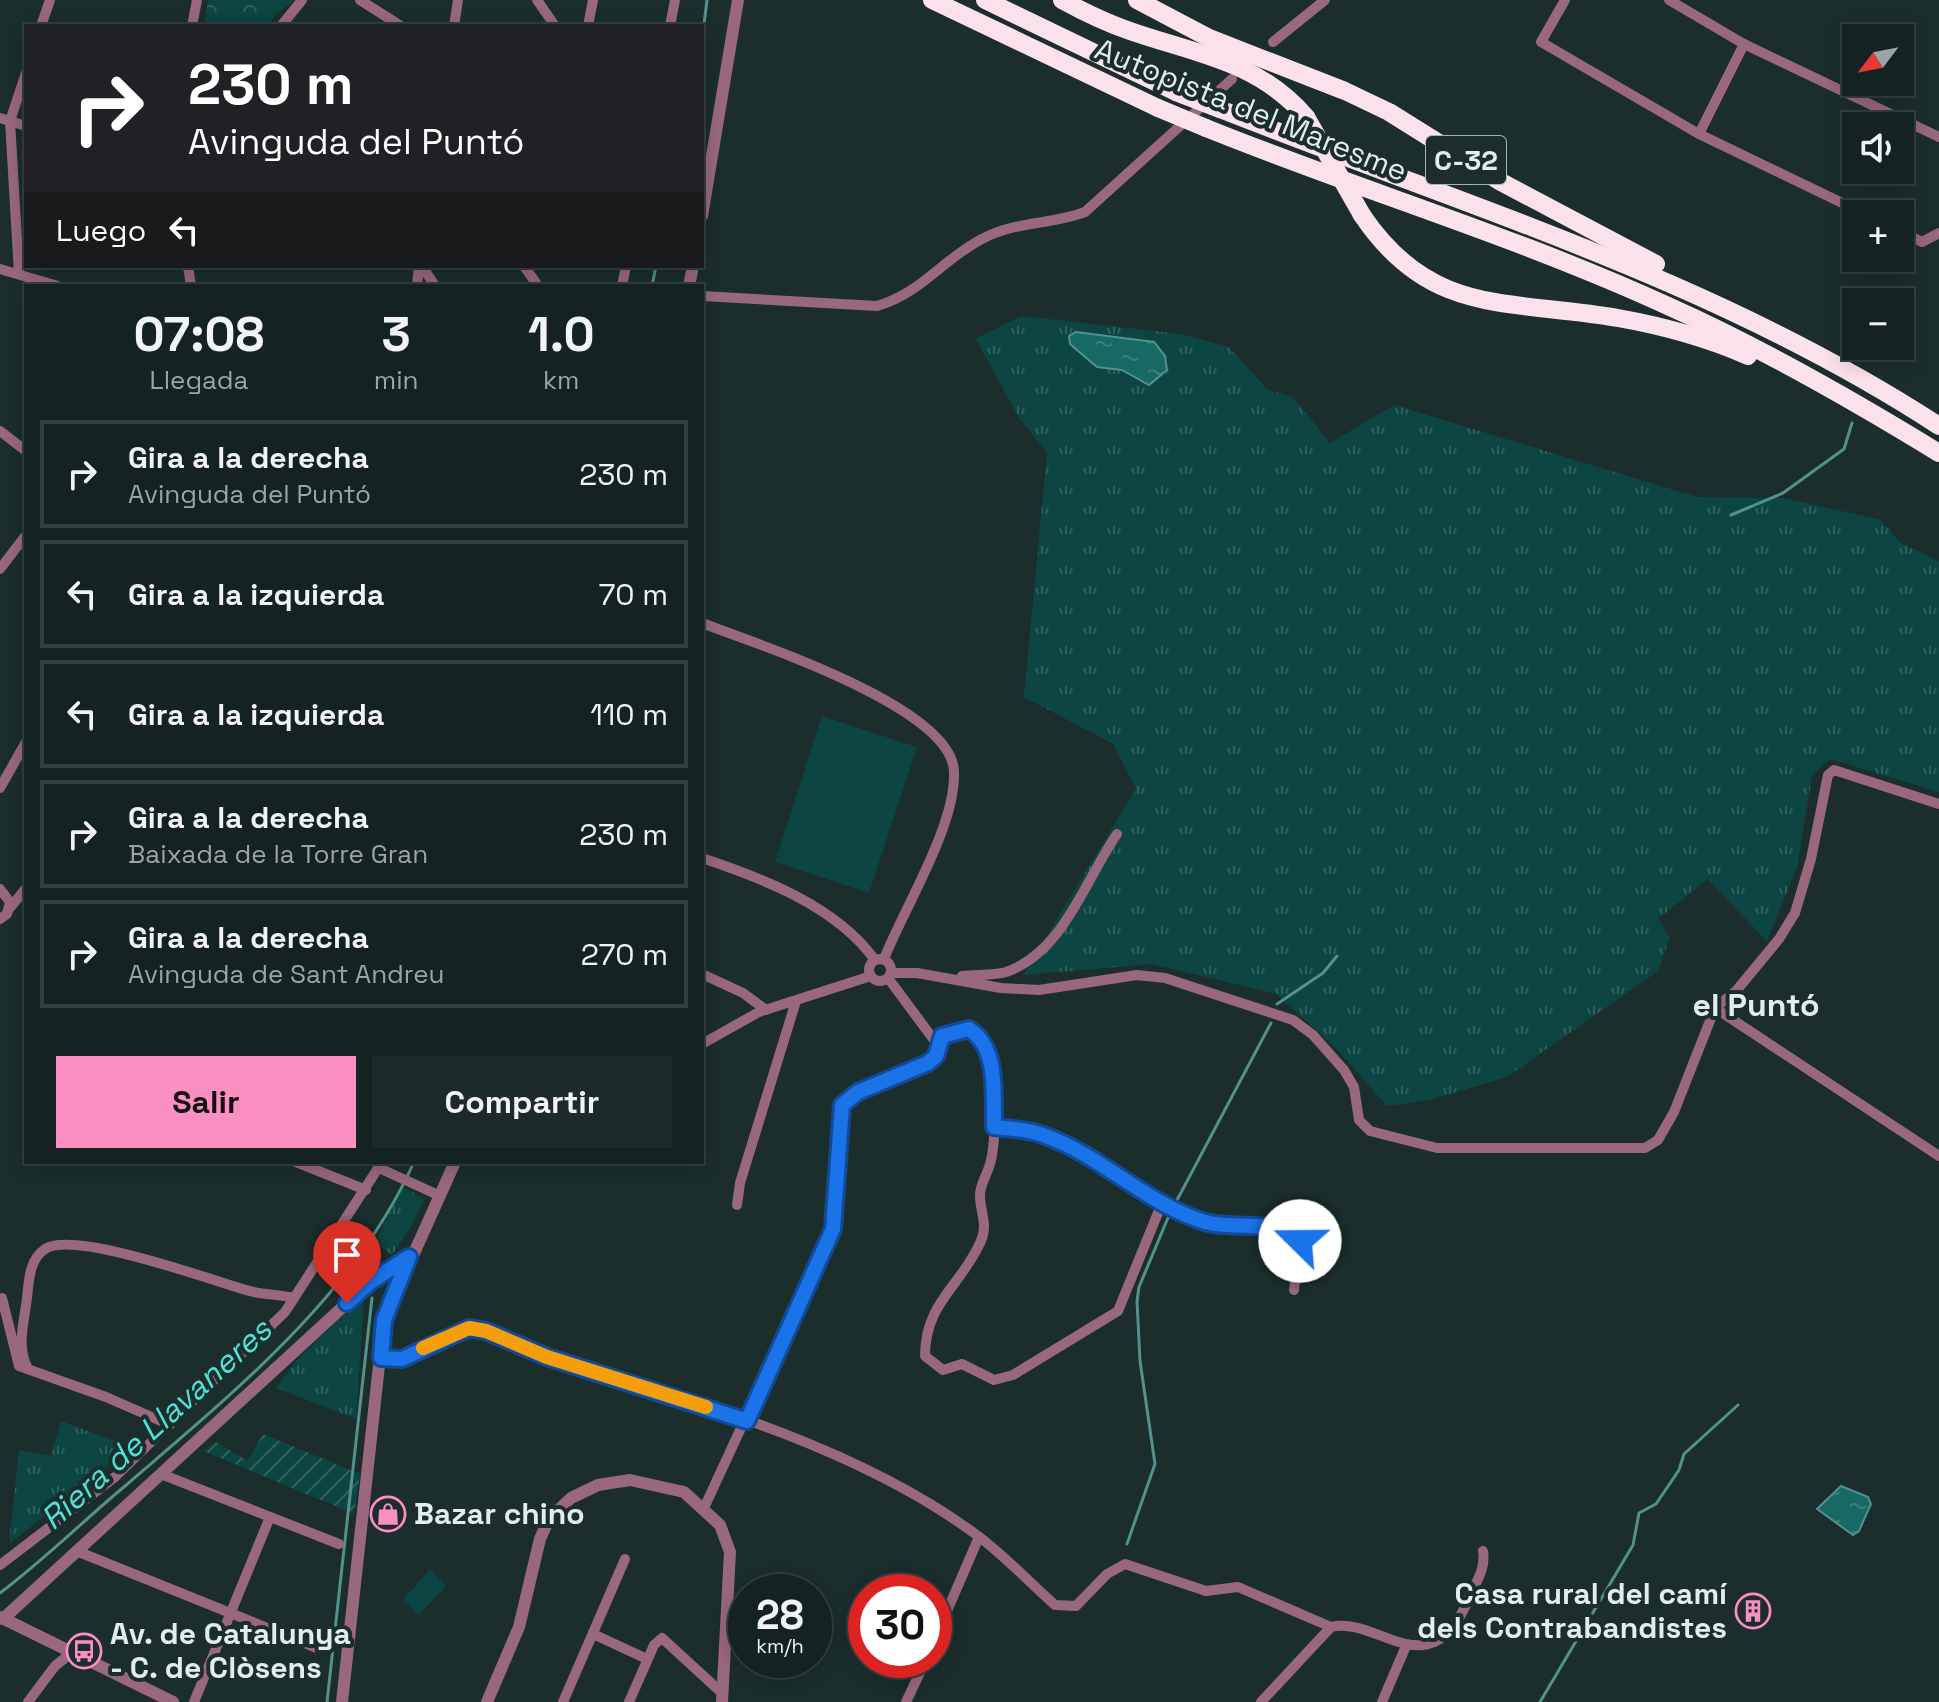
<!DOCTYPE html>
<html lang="es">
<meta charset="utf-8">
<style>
:root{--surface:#142221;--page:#1d2a2a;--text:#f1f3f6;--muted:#9da4a5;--line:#333f3f;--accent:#fc8fc1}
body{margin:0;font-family:"Space Grotesk",sans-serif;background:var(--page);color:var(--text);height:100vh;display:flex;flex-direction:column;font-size:30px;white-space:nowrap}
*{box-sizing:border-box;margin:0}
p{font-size:26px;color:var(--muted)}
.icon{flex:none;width:44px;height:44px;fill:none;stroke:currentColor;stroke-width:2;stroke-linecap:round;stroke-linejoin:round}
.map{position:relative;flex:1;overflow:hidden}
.side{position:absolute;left:24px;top:284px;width:680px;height:880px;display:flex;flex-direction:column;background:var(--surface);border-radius:0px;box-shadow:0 4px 20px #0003,0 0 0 2px var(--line)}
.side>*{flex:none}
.hud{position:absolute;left:24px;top:24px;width:680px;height:244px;border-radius:0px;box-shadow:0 4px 20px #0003,0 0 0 2px var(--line);background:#202124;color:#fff;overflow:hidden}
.needle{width:52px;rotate:238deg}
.controls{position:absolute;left:1842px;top:24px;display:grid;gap:16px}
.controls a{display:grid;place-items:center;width:72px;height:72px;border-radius:0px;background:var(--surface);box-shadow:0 4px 20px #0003,0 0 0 2px var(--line);font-size:40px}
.speed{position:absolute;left:728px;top:1574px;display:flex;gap:16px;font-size:40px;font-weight:700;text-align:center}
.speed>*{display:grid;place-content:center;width:104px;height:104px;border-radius:50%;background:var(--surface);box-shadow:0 4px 20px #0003,0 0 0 2px var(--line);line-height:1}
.speed small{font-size:20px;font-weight:400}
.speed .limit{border:12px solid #d22;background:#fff;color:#111}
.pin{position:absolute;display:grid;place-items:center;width:68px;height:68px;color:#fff;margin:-82px -34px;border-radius:50% 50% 50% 0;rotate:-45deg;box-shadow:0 0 8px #0007}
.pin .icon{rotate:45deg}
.me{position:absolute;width:88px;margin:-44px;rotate:292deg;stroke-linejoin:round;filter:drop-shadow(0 0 6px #0008)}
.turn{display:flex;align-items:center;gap:28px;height:168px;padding:0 32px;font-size:36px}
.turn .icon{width:104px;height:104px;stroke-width:2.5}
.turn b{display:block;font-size:56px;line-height:68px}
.then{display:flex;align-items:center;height:76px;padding:0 32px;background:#0003;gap:16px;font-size:30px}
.eta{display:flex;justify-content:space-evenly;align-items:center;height:136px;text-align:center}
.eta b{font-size:48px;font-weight:700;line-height:56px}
.button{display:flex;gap:16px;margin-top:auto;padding:16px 32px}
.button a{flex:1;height:92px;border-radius:0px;background:var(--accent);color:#111;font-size:32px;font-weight:700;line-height:92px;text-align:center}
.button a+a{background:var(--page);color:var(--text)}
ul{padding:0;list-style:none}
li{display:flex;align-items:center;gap:24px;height:108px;margin:0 16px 12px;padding:0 16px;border:4px solid var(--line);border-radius:0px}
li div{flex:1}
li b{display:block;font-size:30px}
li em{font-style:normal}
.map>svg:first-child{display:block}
.grass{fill:url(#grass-tufts)}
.forest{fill:url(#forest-crowns)}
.garden{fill:url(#garden-furrows)}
.pitch{fill:#0c4541}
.water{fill:url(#water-ripples);stroke:#53918d;stroke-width:2}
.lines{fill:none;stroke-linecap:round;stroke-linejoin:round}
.stream{stroke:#53918d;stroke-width:3}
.minor{stroke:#99687d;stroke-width:10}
.tertiary{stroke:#99687d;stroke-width:12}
.motorway{stroke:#fae1eb;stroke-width:18}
.motorway-bridge{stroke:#fae1eb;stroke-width:18}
.route-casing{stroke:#114b97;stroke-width:20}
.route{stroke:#1a73e8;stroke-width:14}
.slow{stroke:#f59e0b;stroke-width:14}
.labels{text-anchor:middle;stroke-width:8;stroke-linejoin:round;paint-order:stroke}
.shield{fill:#1b2e2c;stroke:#a6b4b2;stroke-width:2}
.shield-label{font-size:28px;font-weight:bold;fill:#e2edec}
.street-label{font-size:30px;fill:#e2edec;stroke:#1b2e2c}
.poi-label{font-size:30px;font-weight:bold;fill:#e2edec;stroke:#1b2e2c;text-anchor:start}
.neighbourhood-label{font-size:32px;font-weight:bold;fill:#e2edec;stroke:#1b2e2c}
.water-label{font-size:32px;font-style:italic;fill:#4ee2d9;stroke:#1b2e2c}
</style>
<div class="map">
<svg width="1939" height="1702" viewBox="0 0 1939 1702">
<defs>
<pattern id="grass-tufts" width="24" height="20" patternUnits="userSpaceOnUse" patternTransform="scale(2)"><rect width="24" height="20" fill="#0c4541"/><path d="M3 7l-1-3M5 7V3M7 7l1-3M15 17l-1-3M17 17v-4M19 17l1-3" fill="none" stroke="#2f605d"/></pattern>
<pattern id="forest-crowns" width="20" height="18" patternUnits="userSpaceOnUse" patternTransform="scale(2)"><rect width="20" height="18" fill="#0c4541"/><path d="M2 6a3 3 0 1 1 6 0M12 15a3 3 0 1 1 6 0" fill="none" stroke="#2f605d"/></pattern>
<pattern id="garden-furrows" width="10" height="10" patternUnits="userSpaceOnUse" patternTransform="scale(2)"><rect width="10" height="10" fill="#0c4541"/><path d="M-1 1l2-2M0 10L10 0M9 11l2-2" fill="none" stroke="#2f605d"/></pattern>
<pattern id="water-ripples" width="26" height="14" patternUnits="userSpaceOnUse" patternTransform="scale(2)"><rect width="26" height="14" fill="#166964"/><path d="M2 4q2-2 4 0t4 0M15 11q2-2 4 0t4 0" fill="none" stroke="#387f7a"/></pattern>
</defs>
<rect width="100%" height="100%" fill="#1b2e2c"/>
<g class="grass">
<path d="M1021,316L1181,334L1229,347L1268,390L1293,397L1330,443L1394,405L1697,497L1784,498L1881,520L1901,543L1939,561V792L1830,759L1812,776L1797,867L1767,941L1707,879L1658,919L1670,937L1658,971L1507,1077L1430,1100L1387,1106L1334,1046L1276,994L1152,964L1023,975L1136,789L1113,744L1024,697L1047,453L1019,418L976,339Z"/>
<path d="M402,1186L424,1199L413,1224L392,1255L375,1242Z"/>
<path d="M364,1296L356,1419L276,1388L296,1361Z"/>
<path d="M61,1421L131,1447L9,1544L19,1450L51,1456Z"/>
</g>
<path class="forest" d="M208,0H294L275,15L269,26H204Z"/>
<path class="garden" d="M263,1434L360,1474L354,1514L203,1451L216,1442L248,1461Z"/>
<g class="pitch">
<path d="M822,716L917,747L869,893L775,862Z"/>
<path d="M430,1569L446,1586L419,1615L403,1600Z"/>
</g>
<g class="water">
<path d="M1076,332L1154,342L1165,356L1167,370L1149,385L1122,370L1097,367L1070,344L1069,336Z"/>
<path d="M1841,1486L1868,1497L1871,1504L1859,1531L1853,1535L1817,1509Z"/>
</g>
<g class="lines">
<g class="stream">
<path d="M702,41L707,0"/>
<path d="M652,286L656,266"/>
<path d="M1731,515L1783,493L1844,449L1852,423"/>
<path d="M1277,1004L1323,973L1337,956"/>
<path d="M1176,1202L1271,1023"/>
<path d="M373,1268V1240"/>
<path d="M1127,1544L1155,1464L1140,1361L1137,1301L1139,1287L1170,1213"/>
<path d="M0,1593C44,1560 83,1521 125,1486C234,1392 354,1296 414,1162"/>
<path d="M327,1702L372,1298"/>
<path d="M1540,1702L1633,1545L1639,1513L1656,1504L1679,1470L1684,1454L1738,1405"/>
</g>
<g class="minor">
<path d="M360,0L401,26"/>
<path d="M537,0L555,26"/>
<path d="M1565,0L1541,42L1699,134L1865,214"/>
<path d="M1669,0L1744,44L1939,137"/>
<path d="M41,26L50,0"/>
<path d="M192,26L197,0"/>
<path d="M281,26L302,0"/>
<path d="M454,26L458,0"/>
<path d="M588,26L593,0"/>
<path d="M670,26L675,0"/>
<path d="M1273,42L1325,0"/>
<path d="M0,118L26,126"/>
<path d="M1699,134L1744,44"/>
<path d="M1900,231L1922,242L1939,233"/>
<path d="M188,266L191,286"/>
<path d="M422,266L435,286"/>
<path d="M524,266L536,283"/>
<path d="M0,269L58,286"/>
<path d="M19,274L10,121L26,73"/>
<path d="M417,286L419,266"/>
<path d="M622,286L626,266"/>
<path d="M702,296L877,306C920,294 943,259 982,239C1015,221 1051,225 1085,212L1232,79"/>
<path d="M0,431L26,451"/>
<path d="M0,569L26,535"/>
<path d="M702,623C756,644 953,707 954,772C956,826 904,908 884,959"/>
<path d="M0,788L26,742"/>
<path d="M702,858C762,878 836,906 875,960"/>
<path d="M0,889L10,902L7,914L0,919"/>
<path d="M10,908L26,888"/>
<circle cx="880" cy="970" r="11"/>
<path d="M891,973H917L1001,988L1039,990L1137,975L1165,978L1293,1020L1313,1035L1344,1070L1354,1087L1359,1120L1370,1131L1437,1148H1645L1658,1140L1674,1112L1715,1008L1736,991L1779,939L1795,913L1811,859L1828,775L1834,770L1939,804"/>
<path d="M702,974L743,993L766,1010"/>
<path d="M962,976C975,974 993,976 1006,972C1064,952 1085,880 1117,834"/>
<path d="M1715,1008L1939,1156"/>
<path d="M702,1044L759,1012L871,976"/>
<path d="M937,1044C946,1030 964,1023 978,1035C998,1050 997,1136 991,1160C989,1172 980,1183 980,1195C980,1213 989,1225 980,1243C960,1287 925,1303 925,1356L943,1370L962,1364L994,1380L1013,1375L1118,1311L1162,1203"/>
<path d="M994,1127L1053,1139L1162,1203L1198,1219L1294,1232L1300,1241L1294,1290"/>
<path d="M296,1162L366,1190"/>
<path d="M379,1168L438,1195"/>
<path d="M737,1205L740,1183L796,1001"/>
<path d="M2,1298L19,1366L106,1397L170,1425"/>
<path d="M381,1358C421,1360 440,1329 471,1328C502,1328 532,1353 561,1361C699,1402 862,1449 978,1536C1005,1556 1030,1583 1055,1605L1076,1606L1107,1574L1125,1564L1206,1591L1238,1587L1331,1627"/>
<path d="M28,1369C16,1347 24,1323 27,1298C29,1280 29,1260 45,1249C74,1230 211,1280 246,1290C261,1295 278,1294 294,1298"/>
<path d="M161,1474L339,1544"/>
<path d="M704,1508L833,1229L842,1105L858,1092L928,1063L936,1056L937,1044L888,978"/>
<path d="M79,1552L317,1648"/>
<path d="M0,1565L115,1477L285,1312L382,1162"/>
<path d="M593,1634L647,1659"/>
<path d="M934,1641L979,1537"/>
<path d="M28,1702L55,1666L70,1654"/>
<path d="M194,1702L270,1517"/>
<path d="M563,1702L625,1559"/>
<path d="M629,1702L654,1645L662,1638L722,1693"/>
<path d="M906,1702L926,1660"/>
<path d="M1261,1702L1331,1627C1378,1615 1430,1692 1469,1598C1476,1582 1486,1569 1483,1551"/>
<path d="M1382,1702L1406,1646"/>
</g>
<g class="tertiary">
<path d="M702,216L738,0"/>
<path d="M689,286L693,266"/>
<path d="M0,1617L173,1702"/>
<path d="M3,1619L370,1282L409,1257"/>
<path d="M342,1702L384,1320L455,1162"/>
<path d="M487,1702L519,1627L540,1539L549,1519L571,1498L598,1485L630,1480L684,1492L720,1525L730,1552L722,1702"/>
</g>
<g class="motorway">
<path d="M932,0L1158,108"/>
<path d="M985,0L1176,92"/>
<path d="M1062,0C1084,12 1107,23 1130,31C1196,54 1258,61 1306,117"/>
<path d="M1137,0L1209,38L1345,91L1389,112L1501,182L1656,264"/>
<path d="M1220,109C1465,206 1717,281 1939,426"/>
<path d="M1206,128C1359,190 1518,237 1668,306C1762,348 1851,399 1939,453"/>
<path d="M1362,215C1431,318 1511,299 1618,318C1663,326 1707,338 1748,356"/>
</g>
<g class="motorway-bridge">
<path d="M1176,92L1220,109"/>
<path d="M1158,108L1206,128"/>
<path d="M1306,117L1362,215"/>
</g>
</g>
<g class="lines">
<g class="route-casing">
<path id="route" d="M347,1303L370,1282L409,1257L384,1320L381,1358L402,1359L469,1328L486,1331L547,1357L747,1421L833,1229L842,1105L858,1092L928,1063L936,1056L942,1036L969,1029C999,1048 993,1094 994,1127C1010,1129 1028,1129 1043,1135C1101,1155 1146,1204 1205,1222C1234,1230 1270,1220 1296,1234L1300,1241"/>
</g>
<use href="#route" class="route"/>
<path class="slow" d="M423,1348L469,1328L486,1331L547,1357L706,1407"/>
</g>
<defs>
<g id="shop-ring" transform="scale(1.8)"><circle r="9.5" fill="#1b2e2c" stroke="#fc8fc1" stroke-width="1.5"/><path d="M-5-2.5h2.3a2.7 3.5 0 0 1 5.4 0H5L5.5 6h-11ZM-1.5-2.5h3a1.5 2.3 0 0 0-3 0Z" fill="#fc8fc1"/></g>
<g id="building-ring" transform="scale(1.8)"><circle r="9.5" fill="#1b2e2c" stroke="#fc8fc1" stroke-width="1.5"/><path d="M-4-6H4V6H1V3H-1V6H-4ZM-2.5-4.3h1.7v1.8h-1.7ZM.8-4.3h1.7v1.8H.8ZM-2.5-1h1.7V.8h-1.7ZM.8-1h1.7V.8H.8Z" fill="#fc8fc1"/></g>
<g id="bus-ring" transform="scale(1.8)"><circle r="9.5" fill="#1b2e2c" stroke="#fc8fc1" stroke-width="1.5"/><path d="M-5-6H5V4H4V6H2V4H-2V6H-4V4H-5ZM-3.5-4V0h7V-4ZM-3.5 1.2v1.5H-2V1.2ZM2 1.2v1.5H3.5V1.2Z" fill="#fc8fc1"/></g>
</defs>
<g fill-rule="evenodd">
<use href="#shop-ring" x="388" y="1514"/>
<use href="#building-ring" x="1753" y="1611"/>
<use href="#bus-ring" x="84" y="1651"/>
</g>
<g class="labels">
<rect class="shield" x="1426" y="136" width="80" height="48" rx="6"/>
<g class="shield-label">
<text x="1466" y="170">C-32</text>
</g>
<g class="street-label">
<text transform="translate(1251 110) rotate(22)" y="10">Autopista del Maresme</text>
</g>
<g class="poi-label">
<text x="414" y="1524">Bazar chino</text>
<text x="1727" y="1604" text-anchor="end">Casa rural del camí<tspan x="1727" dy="34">dels Contrabandistes</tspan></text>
<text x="110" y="1644">Av. de Catalunya<tspan x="110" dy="34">- C. de Clòsens</tspan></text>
</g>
<g class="neighbourhood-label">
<text x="1756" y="1016">el Puntó</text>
</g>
<g class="water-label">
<text transform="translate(156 1424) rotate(-42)" y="11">Riera de Llavaneres</text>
</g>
</g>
</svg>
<div class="controls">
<a><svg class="needle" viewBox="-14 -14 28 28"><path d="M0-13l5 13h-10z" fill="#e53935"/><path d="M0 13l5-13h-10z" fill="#9da4a5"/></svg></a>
<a><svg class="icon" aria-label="sound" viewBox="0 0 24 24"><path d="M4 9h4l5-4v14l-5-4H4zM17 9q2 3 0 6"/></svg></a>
<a>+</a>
<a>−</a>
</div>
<div class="speed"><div>28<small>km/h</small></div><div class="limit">30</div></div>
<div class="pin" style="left:347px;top:1303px;background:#d93025"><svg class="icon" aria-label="arrive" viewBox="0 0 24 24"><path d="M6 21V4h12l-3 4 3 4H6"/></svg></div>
<svg class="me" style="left:1300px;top:1241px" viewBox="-20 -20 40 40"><circle r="19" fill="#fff"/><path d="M0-13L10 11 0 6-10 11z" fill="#1a73e8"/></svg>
<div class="hud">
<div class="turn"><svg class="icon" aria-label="right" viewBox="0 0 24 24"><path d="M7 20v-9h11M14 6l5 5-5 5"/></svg><div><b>230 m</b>Avinguda del Puntó</div></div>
<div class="then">Luego<svg class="icon" aria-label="left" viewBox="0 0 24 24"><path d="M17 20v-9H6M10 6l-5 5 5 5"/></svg></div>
</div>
<section class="side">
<div class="eta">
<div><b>07:08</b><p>Llegada</p></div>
<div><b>3</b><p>min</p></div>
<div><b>1.0</b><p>km</p></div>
</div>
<ul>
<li><svg class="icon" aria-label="right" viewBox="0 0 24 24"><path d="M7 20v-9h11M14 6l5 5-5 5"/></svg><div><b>Gira a la derecha</b><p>Avinguda del Puntó</p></div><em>230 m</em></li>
<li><svg class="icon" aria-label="left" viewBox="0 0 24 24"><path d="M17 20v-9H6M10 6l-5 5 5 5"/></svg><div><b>Gira a la izquierda</b></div><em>70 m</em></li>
<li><svg class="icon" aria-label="left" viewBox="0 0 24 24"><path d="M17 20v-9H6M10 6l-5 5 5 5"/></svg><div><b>Gira a la izquierda</b></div><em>110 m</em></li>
<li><svg class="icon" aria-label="right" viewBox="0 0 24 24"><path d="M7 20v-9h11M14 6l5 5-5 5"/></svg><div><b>Gira a la derecha</b><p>Baixada de la Torre Gran</p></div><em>230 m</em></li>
<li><svg class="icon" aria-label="right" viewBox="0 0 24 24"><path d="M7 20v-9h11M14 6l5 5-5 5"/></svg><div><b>Gira a la derecha</b><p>Avinguda de Sant Andreu</p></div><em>270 m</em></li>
</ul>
<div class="button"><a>Salir</a><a>Compartir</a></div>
</section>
</div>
